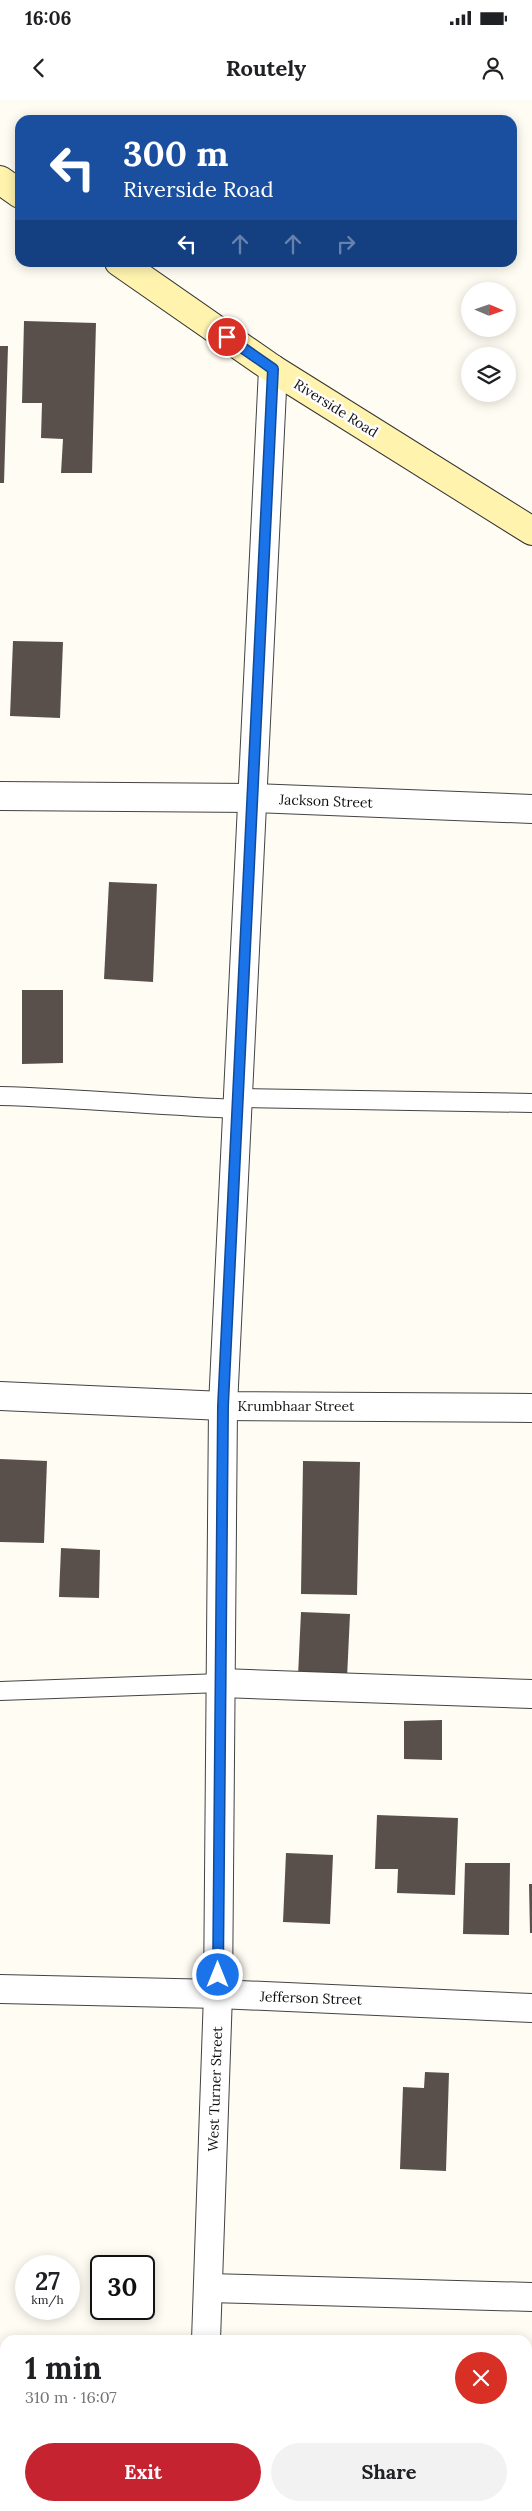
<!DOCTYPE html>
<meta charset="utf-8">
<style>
:root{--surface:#fff;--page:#f2f2f2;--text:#202124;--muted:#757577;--accent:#c52330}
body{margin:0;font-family:Lora,serif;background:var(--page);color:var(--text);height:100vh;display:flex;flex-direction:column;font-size:19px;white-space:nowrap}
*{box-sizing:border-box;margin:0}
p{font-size:16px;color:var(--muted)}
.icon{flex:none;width:28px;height:28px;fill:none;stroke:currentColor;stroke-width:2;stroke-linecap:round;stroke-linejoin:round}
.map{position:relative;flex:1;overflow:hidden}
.drawer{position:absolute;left:0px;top:2235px;width:532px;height:176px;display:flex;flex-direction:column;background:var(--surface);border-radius:15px 15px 0 0;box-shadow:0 2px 12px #0003}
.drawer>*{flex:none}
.top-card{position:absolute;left:15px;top:15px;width:502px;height:152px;border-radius:15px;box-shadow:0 2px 12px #0003;background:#1a4fa0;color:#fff;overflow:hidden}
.needle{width:32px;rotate:92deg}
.tools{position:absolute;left:461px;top:182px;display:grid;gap:10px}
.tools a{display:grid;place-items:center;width:55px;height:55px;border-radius:50%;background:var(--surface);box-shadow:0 2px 12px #0003;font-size:25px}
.speed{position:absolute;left:15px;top:2155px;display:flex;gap:10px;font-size:25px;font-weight:700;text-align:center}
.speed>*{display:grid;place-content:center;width:65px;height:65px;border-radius:50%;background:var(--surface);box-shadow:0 2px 12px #0003;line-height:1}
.speed small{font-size:12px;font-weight:400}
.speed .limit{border:2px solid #111;border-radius:8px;background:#fff;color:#111}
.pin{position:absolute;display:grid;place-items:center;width:42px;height:42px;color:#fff;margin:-21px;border:2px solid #fff;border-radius:50%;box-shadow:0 1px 5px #0007}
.me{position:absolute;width:55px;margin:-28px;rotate:0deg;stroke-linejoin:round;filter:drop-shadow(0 0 4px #0008)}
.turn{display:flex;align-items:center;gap:18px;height:105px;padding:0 25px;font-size:22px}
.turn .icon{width:65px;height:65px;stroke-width:2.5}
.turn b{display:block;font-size:35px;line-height:42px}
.lanes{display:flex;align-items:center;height:48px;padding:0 25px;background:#0003;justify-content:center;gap:25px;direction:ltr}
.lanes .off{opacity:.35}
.round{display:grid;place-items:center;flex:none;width:52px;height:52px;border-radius:26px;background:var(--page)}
.overview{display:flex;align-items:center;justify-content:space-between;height:85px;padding:0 25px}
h1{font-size:30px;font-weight:800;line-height:38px}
.button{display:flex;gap:10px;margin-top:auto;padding:10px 25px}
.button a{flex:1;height:58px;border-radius:30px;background:var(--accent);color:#fff;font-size:20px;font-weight:800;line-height:58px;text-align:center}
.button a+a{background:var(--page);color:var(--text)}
.status{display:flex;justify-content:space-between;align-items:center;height:35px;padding:0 25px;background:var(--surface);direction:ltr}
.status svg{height:14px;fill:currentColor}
header{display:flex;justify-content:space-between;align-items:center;height:65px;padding:0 25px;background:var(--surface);font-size:22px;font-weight:800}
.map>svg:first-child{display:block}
.building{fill:#59504c}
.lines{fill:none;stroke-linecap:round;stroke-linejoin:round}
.lane-casing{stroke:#434343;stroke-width:20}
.street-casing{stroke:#434343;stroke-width:30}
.secondary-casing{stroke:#323232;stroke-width:30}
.lane{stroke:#fff;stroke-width:18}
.street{stroke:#fff;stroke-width:28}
.secondary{stroke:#fff3ae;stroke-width:28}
.route-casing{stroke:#114b97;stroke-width:12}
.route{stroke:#1a73e8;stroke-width:9}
.labels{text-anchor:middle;stroke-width:5;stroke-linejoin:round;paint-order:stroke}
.street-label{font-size:14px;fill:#101010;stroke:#fff}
</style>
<div class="status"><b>16:06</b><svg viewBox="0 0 49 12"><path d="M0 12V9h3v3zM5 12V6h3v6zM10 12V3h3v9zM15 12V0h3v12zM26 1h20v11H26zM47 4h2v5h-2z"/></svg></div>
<header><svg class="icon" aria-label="back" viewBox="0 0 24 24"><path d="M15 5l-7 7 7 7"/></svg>Routely<svg class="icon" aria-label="person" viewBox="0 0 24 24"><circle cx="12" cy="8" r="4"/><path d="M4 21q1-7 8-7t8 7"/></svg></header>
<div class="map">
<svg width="532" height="2411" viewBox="0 0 532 2411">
<rect width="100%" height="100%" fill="#fffcf3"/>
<g class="building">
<path d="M24,221L96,223L92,373H61L63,339L41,338L42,303H22Z"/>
<path d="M0,246H8L4,383H0Z"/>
<path d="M13,541L63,542L60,618L10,616Z"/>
<path d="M109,782L157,784L153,882L104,879Z"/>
<path d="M22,890H63V963L22,964Z"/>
<path d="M0,1359L47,1361L44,1443L0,1442Z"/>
<path d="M303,1361L360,1362L357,1495L301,1494Z"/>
<path d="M61,1448L100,1450L99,1498L59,1497Z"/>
<path d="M301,1512L350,1514L347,1578L298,1576Z"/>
<path d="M442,1620V1660L404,1659V1621Z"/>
<path d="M377,1715L458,1718L455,1795L397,1793L398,1769H375Z"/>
<path d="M286,1753L333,1755L330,1824L283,1822Z"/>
<path d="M465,1763H510L509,1835L463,1834Z"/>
<path d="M529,1784H532V1833H530Z"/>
<path d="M425,1972L449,1973L446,2071L400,2069L403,1987L424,1988Z"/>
<path d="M528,2317H532V2411H515L516,2406H528Z"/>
</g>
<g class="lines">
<g class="lane-casing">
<g id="lane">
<path d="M0,996C79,998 158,1006 237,1009"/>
<path d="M238,998L532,1003"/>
<path d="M0,1591L221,1583"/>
</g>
</g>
<g class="street-casing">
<g id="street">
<path d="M0,696L252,698L532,709"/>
<path d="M0,1296L223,1306L532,1308"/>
<path d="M221,1583L532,1594"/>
<path d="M0,1889L218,1894L532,1908"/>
<path d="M208,2188L532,2197"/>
<path d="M206,2240L218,1894L223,1306L273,269"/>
<path d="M201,2411V2406"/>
</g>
</g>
<g class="secondary-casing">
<g id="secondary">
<path d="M0,80L20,94"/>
<path d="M119,162L273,269L532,431"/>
</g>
</g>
<use href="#lane" class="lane"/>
<use href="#street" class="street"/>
<use href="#secondary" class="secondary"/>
</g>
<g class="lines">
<g class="route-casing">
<path id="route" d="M218,1875L223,1306L273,269L227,237"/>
</g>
<use href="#route" class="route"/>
</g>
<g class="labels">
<g class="street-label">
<text transform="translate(336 308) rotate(32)" y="5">Riverside Road</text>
<text transform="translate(326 701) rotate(2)" y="5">Jackson Street</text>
<text x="296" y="1311">Krumbhaar Street</text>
<text transform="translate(311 1898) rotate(2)" y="5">Jefferson Street</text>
<text transform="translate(215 1989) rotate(-88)" y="5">West Turner Street</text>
</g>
</g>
</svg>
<div class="tools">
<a><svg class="needle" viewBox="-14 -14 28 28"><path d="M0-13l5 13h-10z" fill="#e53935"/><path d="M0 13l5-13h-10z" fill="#757577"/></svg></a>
<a><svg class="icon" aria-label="layers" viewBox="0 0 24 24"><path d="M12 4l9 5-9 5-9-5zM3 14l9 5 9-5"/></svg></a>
</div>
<div class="speed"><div>27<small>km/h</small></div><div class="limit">30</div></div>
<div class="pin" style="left:227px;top:237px;background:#d93025"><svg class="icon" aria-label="arrive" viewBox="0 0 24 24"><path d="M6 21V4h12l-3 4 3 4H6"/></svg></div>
<svg class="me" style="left:218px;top:1875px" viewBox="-20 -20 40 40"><circle r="17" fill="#1a73e8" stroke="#fff" stroke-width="3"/><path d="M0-11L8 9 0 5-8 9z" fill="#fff"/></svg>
<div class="top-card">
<div class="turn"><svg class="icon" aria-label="left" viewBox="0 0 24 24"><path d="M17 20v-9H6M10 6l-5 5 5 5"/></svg><div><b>300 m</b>Riverside Road</div></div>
<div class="lanes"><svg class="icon" aria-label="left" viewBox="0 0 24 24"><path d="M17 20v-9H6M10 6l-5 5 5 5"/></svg><svg class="icon off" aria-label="ahead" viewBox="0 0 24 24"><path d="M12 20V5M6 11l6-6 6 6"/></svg><svg class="icon off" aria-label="ahead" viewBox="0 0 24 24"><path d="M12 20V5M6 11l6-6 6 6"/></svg><svg class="icon off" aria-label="right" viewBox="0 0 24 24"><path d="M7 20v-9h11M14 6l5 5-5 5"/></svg></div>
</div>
<section class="drawer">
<div class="overview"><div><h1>1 min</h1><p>310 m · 16:07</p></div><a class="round" style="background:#d93025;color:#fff"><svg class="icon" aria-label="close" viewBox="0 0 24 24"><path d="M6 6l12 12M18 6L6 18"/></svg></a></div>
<div class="button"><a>Exit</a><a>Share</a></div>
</section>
</div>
